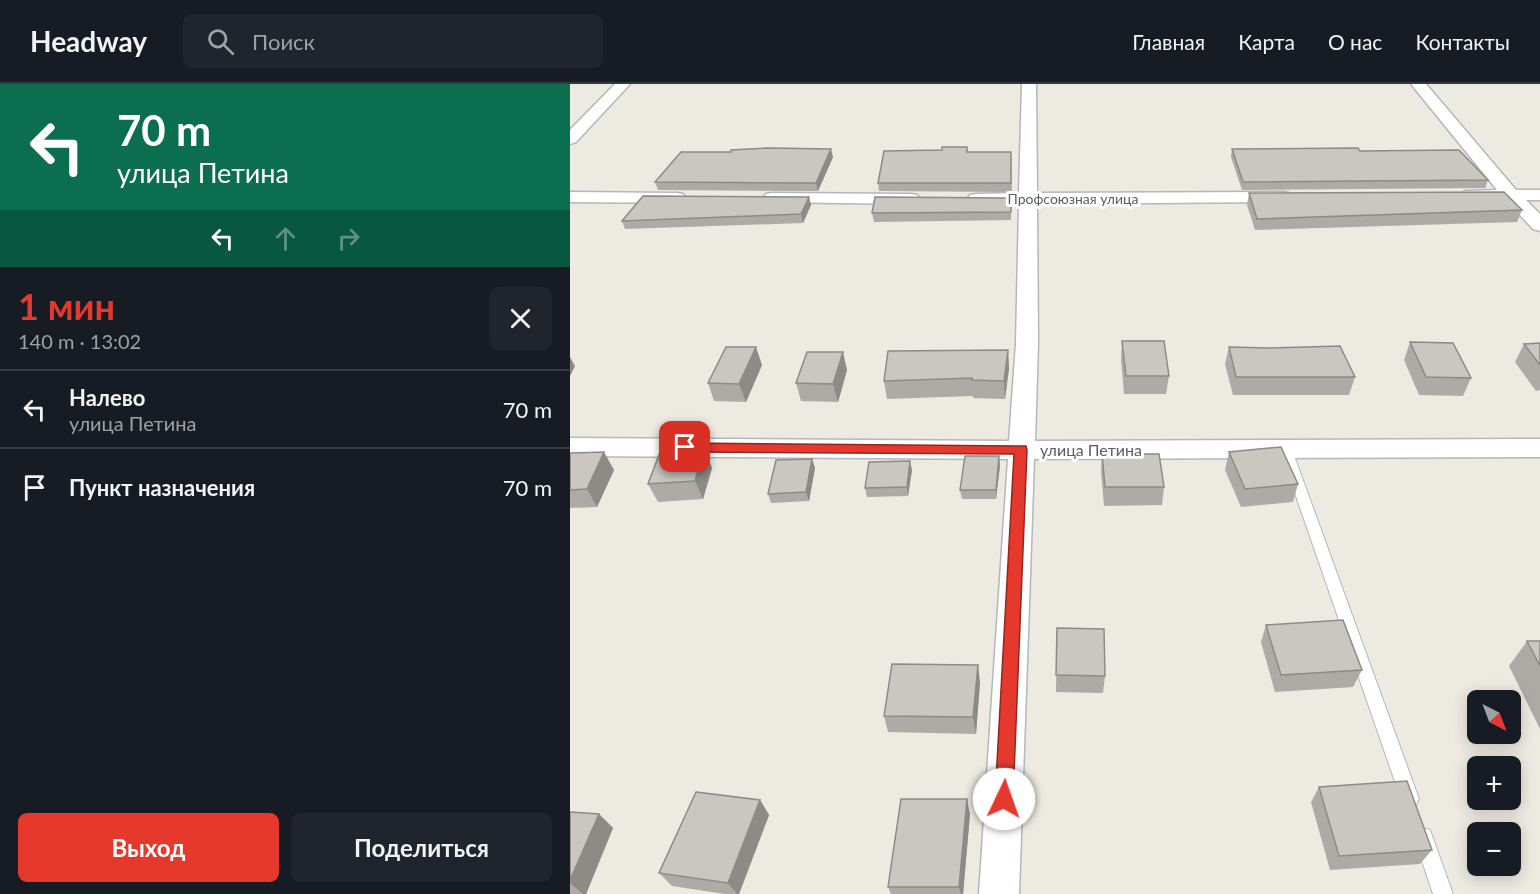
<!DOCTYPE html>
<html lang="ru">
<meta charset="utf-8">
<style>
:root{--surface:#171b24;--page:#20242c;--text:#f1f3f6;--muted:#9ea1a6;--line:#363941;--accent:#e5392e}
body{margin:0;font-family:Lato,sans-serif;background:var(--page);color:var(--text);height:100vh;display:flex;flex-direction:column;font-size:22px;white-space:nowrap}
*{box-sizing:border-box;margin:0}
p{font-size:20px;color:var(--muted)}
.icon{flex:none;width:33px;height:33px;fill:none;stroke:currentColor;stroke-width:2;stroke-linecap:round;stroke-linejoin:round}
.map{position:relative;flex:1;overflow:hidden}
.sheet{display:flex;flex-direction:column;background:var(--surface);width:570px}
.sheet>*{flex:none}
.guide{background:#0b6e4f;color:#fff;overflow:hidden}
.needle{width:39px;rotate:138deg}
.buttons{position:absolute;left:897px;top:606px;display:grid;gap:12px}
.buttons a{display:grid;place-items:center;width:54px;height:54px;border-radius:9px;background:var(--surface);box-shadow:0 3px 15px #0003;font-size:30px}
.pin{position:absolute;display:grid;place-items:center;width:51px;height:51px;color:#fff;margin:-26px;border-radius:12px;box-shadow:0 3px 9px #0006}
.me{position:absolute;width:66px;margin:-33px;rotate:3deg;stroke-linejoin:round;filter:drop-shadow(0 0 4px #0008)}
.turn{display:flex;align-items:center;gap:21px;height:126px;padding:0 18px;font-size:27px}
.turn .icon{width:78px;height:78px;stroke-width:2.5}
.turn b{display:block;font-size:42px;line-height:51px}
.lanes{display:flex;align-items:center;height:57px;padding:0 18px;background:#0003;justify-content:center;gap:30px;direction:ltr}
.lanes .off{opacity:.35}
.round{display:grid;place-items:center;flex:none;width:63px;height:63px;border-radius:9px;background:var(--page)}
.headline{display:flex;align-items:center;justify-content:space-between;height:102px;padding:0 18px}
h1{font-size:36px;font-weight:700;line-height:45px;color:var(--accent)}
.button{display:flex;gap:12px;margin-top:auto;padding:12px 18px}
.button a{flex:1;height:69px;border-radius:9px;background:var(--accent);color:#fff;font-size:24px;font-weight:700;line-height:69px;text-align:center}
.button a+a{background:var(--page);color:var(--text)}
ul{padding:0;list-style:none}
li{display:flex;align-items:center;gap:18px;height:78px;padding:0 18px;border-top:2px solid var(--line)}
li div{flex:1}
li b{display:block;font-size:22px}
li em{font-style:normal}
header{display:flex;align-items:center;gap:36px;box-sizing:border-box;height:84px;padding:0 30px;background:var(--surface);border-bottom:2px solid var(--line)}
header strong{font-size:28px}
nav{display:flex;gap:33px;margin-inline-start:auto;font-size:21px}
.search{width:420px;height:54px;background:var(--page);display:flex;align-items:center;gap:15px;box-sizing:border-box;padding:0 21px;border-radius:9px;color:var(--muted);font-size:22px}
main{display:flex;flex:1;min-height:0}
.map>svg:first-child{display:block}
.lines{fill:none;stroke-linecap:round;stroke-linejoin:round}
.lane-casing{stroke:#b4b7bb;stroke-width:2}
.street-casing{stroke:#b4b7bb;stroke-width:3}
.lane{fill:#fff;fill-rule:evenodd}
.street{fill:#fff;fill-rule:evenodd}
.wall{fill:#aeaaa5}
.shaded-wall{fill:#8d8b86}
.building{fill:#cac6c0;stroke:#8d8b86;stroke-width:1.5}
.route{fill:#e5392e;stroke:#95251e;stroke-width:1.5}
.labels{text-anchor:middle;stroke-width:6;stroke-linejoin:round;paint-order:stroke}
.far-street-label{font-size:14px;fill:#5a5d62;stroke:#fff}
.street-label{font-size:16px;fill:#5a5d62;stroke:#fff}
</style>
<header>
<strong>Headway</strong>
<div class="search"><svg class="icon" aria-label="search" viewBox="0 0 24 24"><circle cx="10" cy="10" r="6"/><path d="M15 15l6 6"/></svg>Поиск</div>
<nav><a>Главная</a><a>Карта</a><a>О нас</a><a>Контакты</a></nav>
</header>
<main>
<section class="sheet">
<div class="guide">
<div class="turn"><svg class="icon" aria-label="left" viewBox="0 0 24 24"><path d="M17 20v-9H6M10 6l-5 5 5 5"/></svg><div><b>70 m</b>улица Петина</div></div>
<div class="lanes"><svg class="icon" aria-label="left" viewBox="0 0 24 24"><path d="M17 20v-9H6M10 6l-5 5 5 5"/></svg><svg class="icon off" aria-label="ahead" viewBox="0 0 24 24"><path d="M12 20V5M6 11l6-6 6 6"/></svg><svg class="icon off" aria-label="right" viewBox="0 0 24 24"><path d="M7 20v-9h11M14 6l5 5-5 5"/></svg></div>
</div>
<div class="headline"><div><h1>1 мин</h1><p>140 m · 13:02</p></div><a class="round"><svg class="icon" aria-label="close" viewBox="0 0 24 24"><path d="M6 6l12 12M18 6L6 18"/></svg></a></div>
<ul>
<li><svg class="icon" aria-label="left" viewBox="0 0 24 24"><path d="M17 20v-9H6M10 6l-5 5 5 5"/></svg><div><b>Налево</b><p>улица Петина</p></div><em>70 m</em></li>
<li><svg class="icon" aria-label="arrive" viewBox="0 0 24 24"><path d="M6 21V4h12l-3 4 3 4H6"/></svg><div><b>Пункт назначения</b></div><em>70 m</em></li>
</ul>
<div class="button"><a>Выход</a><a>Поделиться</a></div>
</section>
<div class="map">
<svg width="970" height="810" viewBox="0 0 970 810">
<rect width="100%" height="100%" fill="#eceae1"/>
<g class="lines">
<g class="lane-casing">
<g id="lane">
<path d="M716,362L722,366L849,715L846,721L840,724L834,721L831,715L710,366Z"/>
<path d="M853,744L860,746L883,810H863L844,753L846,746Z"/>
</g>
</g>
<g class="street-casing">
<g id="street">
<path d="M45,0H60L6,58L0,60V46Z"/>
<path d="M452,0H466L467,109L713,108L719,109L722,113L719,117L713,118L467,120L468,259L465,357L970,355V373L464,375L449,810H409L438,375L0,372V354L439,357L446,259L449,120H406L400,119L397,115L400,111L406,110L449,109Z"/>
<path d="M841,0H856L946,106H970V116H956L970,130V147L963,145L936,116L895,115L892,111L895,107L927,106Z"/>
<path d="M0,108L107,109L113,110L116,114L113,118L107,119L0,118Z"/>
<path d="M202,109L341,110L347,111L350,115L347,119L341,120L196,118L193,114L196,110Z"/>
</g>
</g>
<use href="#lane" class="lane"/>
<use href="#street" class="street"/>
</g>
<g class="wall">
<path d="M397,63L398,68H441L442,108L309,107L308,99L372,66Z"/>
<path d="M662,65L790,67L918,96L915,104L672,106L661,73Z"/>
<path d="M161,68L263,73L248,107L88,106L85,98Z"/>
<path d="M679,109L952,126L947,138L685,146L677,121Z"/>
<path d="M239,113L241,121L233,139L55,145L52,137Z"/>
<path d="M441,114V136L304,138L302,129Z"/>
<path d="M552,257L599,292L596,310H554L551,275Z"/>
<path d="M840,258L901,294L893,312L849,311L834,276Z"/>
<path d="M970,259V306L966,307L945,278L954,260Z"/>
<path d="M659,263L785,293L779,311H663L655,280Z"/>
<path d="M438,266L439,284L435,315L403,314V312L317,315L314,297Z"/>
<path d="M192,281L176,318L144,317L138,299Z"/>
<path d="M277,286L268,318L231,317L226,299Z"/>
<path d="M134,366L142,384L133,415L88,418L78,400Z"/>
<path d="M659,368L728,400L723,418L671,423L655,386Z"/>
<path d="M0,369L44,386L27,423L0,424Z"/>
<path d="M532,370L594,403L592,421L534,422L531,388Z"/>
<path d="M242,375L245,384L239,417L201,419L198,410Z"/>
<path d="M430,381L426,415H392L390,406Z"/>
<path d="M342,386L338,412L297,413L295,404Z"/>
<path d="M696,541L792,586L783,603L705,608L691,558Z"/>
<path d="M487,544L535,592L533,609L486,608Z"/>
<path d="M957,557H970V645L939,582Z"/>
<path d="M410,598L406,650L318,648L314,632Z"/>
<path d="M749,703L862,766L850,780L760,786L741,718Z"/>
<path d="M190,716L199,731L169,810H155L102,802L89,789Z"/>
<path d="M0,728L29,730L43,744L16,810H0Z"/>
<path d="M400,730L393,810H321L318,803Z"/>
</g>
<g class="shaded-wall">
<path d="M261,65L263,73L248,107L246,99Z"/>
<path d="M239,113L241,121L233,139L231,130Z"/>
<path d="M186,263L192,281L176,318L169,300Z"/>
<path d="M438,266L439,284L435,315L434,297Z"/>
<path d="M273,268L277,286L268,318L263,300Z"/>
<path d="M0,273L5,282L0,292Z"/>
<path d="M134,366L142,384L133,415L125,397Z"/>
<path d="M34,368L44,386L27,423L17,405Z"/>
<path d="M429,372L430,381L426,415V406Z"/>
<path d="M242,375L245,384L239,417L236,408Z"/>
<path d="M340,377L342,386L338,412L337,403Z"/>
<path d="M408,581L410,598L406,650L403,633Z"/>
<path d="M397,715L400,730L393,810H391L389,803Z"/>
<path d="M190,716L199,731L169,810H167L158,799Z"/>
<path d="M29,730L43,744L16,810H13L0,799V796Z"/>
</g>
<g class="building">
<path d="M372,63H397V68H441V99H308L314,67L372,66Z"/>
<path d="M198,64L261,65L246,99L85,98L111,68H161V66Z"/>
<path d="M788,64L790,67L889,66L918,96L673,98L662,65Z"/>
<path d="M934,108L952,126L687,135L679,109Z"/>
<path d="M73,112L239,113L231,130L52,137Z"/>
<path d="M305,113L441,114V128L302,129Z"/>
<path d="M552,257H594L599,292H556Z"/>
<path d="M840,258L883,259L901,294L856,293Z"/>
<path d="M970,259V281L954,260Z"/>
<path d="M770,262L785,293H666L659,263L698,264Z"/>
<path d="M156,263H186L169,300L138,299Z"/>
<path d="M438,266L434,297L402,296V294L314,297L318,267Z"/>
<path d="M237,268H273L263,300L226,299Z"/>
<path d="M711,363L728,400L675,405L659,368Z"/>
<path d="M134,366L125,397L78,400L90,368Z"/>
<path d="M34,368L17,405L0,406V369Z"/>
<path d="M532,370H589L594,403H535Z"/>
<path d="M395,372H429L426,406H390Z"/>
<path d="M242,375L236,408L198,410L206,376Z"/>
<path d="M340,377L337,403L295,404L299,378Z"/>
<path d="M773,536L792,586L711,591L696,541Z"/>
<path d="M487,544L534,545L535,592L486,591Z"/>
<path d="M957,557H970V582Z"/>
<path d="M322,580L408,581L403,633L314,632Z"/>
<path d="M837,697L862,766L769,772L749,703Z"/>
<path d="M126,708L190,716L158,799L89,789Z"/>
<path d="M331,715H397L389,803H318Z"/>
<path d="M0,728L29,730L0,796Z"/>
</g>
<path class="route" d="M115,359L456,362L457,366L443,715L441,722L434,724L428,722L425,715L444,370L115,368L108,363Z"/>
<g class="labels">
<g class="far-street-label">
<text x="503" y="120">Профсоюзная улица</text>
</g>
<g class="street-label">
<text x="521" y="372">улица Петина</text>
</g>
</g>
</svg>
<div class="buttons">
<a><svg class="needle" viewBox="-14 -14 28 28"><path d="M0-13l5 13h-10z" fill="#e53935"/><path d="M0 13l5-13h-10z" fill="#9ea1a6"/></svg></a>
<a>+</a>
<a>−</a>
</div>
<div class="pin" style="left:115px;top:363px;background:#d93025"><svg class="icon" aria-label="arrive" viewBox="0 0 24 24"><path d="M6 21V4h12l-3 4 3 4H6"/></svg></div>
<svg class="me" style="left:434px;top:715px" viewBox="-20 -20 40 40"><circle r="19" fill="#fff"/><path d="M0-13L10 11 0 6-10 11z" fill="#e5392e"/></svg>
</div>
</main>
